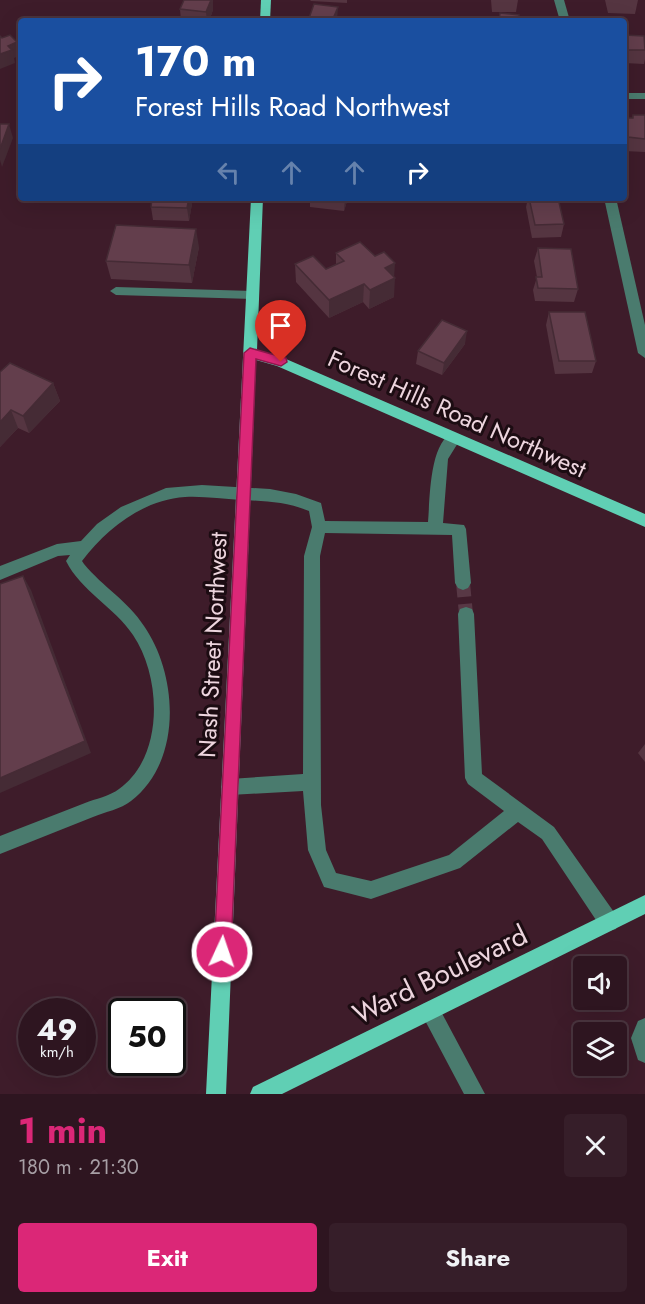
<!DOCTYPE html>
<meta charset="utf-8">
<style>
:root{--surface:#2e1520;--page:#361e29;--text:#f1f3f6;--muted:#a79fa5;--line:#49343e;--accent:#db2777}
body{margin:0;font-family:Jost,sans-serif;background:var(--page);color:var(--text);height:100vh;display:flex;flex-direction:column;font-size:22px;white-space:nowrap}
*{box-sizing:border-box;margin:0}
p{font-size:20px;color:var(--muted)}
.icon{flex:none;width:33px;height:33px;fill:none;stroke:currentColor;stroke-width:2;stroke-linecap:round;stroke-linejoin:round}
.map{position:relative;height:1094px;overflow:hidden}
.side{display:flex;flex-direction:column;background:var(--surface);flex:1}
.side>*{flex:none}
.top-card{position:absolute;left:18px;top:18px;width:609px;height:183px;border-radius:6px;box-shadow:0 6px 24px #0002,0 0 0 2px var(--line);background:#1a4fa0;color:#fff;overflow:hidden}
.buttons{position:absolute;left:573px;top:956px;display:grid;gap:12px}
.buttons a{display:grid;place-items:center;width:54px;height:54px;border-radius:6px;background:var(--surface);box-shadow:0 6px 24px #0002,0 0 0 2px var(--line);font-size:30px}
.speed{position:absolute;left:18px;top:998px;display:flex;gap:12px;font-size:30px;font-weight:700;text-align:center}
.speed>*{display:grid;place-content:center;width:78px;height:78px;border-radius:50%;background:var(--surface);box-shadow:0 6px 24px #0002,0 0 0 2px var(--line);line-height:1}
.speed small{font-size:15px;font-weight:400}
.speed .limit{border:3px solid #111;border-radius:9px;background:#fff;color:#111}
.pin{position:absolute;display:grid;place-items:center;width:51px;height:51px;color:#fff;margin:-62px -26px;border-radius:50% 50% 50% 0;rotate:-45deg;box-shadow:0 0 6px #0007}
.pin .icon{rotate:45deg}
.me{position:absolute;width:66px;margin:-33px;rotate:3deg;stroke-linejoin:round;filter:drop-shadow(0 0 4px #0008)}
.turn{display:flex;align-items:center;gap:21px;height:126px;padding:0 18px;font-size:27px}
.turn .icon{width:78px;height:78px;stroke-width:2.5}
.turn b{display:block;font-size:42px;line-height:51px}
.lanes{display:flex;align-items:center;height:57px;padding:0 18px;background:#0003;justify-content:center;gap:30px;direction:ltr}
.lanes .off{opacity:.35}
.round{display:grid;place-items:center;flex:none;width:63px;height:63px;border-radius:6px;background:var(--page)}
.summary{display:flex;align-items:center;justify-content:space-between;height:102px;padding:0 18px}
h1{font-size:36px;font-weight:700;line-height:45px;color:var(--accent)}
.primary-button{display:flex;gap:12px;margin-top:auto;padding:12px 18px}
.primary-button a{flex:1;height:69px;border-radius:6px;background:var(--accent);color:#fff;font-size:24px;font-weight:700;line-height:69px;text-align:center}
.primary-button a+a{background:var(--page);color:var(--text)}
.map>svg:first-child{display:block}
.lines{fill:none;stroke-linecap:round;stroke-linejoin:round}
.minor-tunnel{stroke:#583845;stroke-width:14;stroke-dasharray:14 7;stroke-linecap:butt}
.minor{fill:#4a7b6e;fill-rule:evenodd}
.major{fill:#60cfb4;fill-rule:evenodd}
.wall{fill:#553541}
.shaded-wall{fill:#452b35}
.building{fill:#633e4c;stroke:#452b35;stroke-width:1.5}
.route{fill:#db2777;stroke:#8e194d;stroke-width:1.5}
.labels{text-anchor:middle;stroke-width:6;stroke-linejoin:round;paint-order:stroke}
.street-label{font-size:24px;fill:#edd5de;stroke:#1c0c12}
.near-street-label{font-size:28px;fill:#edd5de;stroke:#1c0c12}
</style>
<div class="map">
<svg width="645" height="1094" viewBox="0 0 645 1094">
<rect width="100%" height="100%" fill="#3e1c2a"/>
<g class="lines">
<path class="minor-tunnel" d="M463,583L466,614"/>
<g class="minor">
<path d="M554,0H564L570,21H560Z"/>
<rect x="624" y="93" width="21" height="6"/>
<path d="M604,198H616L645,325V358L638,353Z"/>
<path d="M116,287L253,291L259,295L253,299L116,295L110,291Z"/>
<path d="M454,432L461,438L448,459L443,523L464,525L466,529L471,583L468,588L463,590L458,588L455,583L452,535L325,533L320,556L321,805L326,850L336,873L371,881L449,855L504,811L468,784L465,778L458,614L460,609L466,607L472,609L474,614L482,774L554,827L616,915L618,922L616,929L609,931L602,929L542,839L518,822L460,868L371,899L324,887L308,850L303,791L230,795L224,793L221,787L224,781L230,779L303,774L304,556L312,527L309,511C287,502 265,501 241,500C222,499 204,496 185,497C143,500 107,528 82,561L84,564C103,587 128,601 144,626C178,675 183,761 131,801C121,809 105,812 93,817C62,829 31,842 0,854V836C28,825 57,814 85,803C95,799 110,796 119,789C164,757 162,678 133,635C114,607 81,591 66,561L70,555L58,556L0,580V566L57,544L81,541L97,524L121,507L166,488L202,485L270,489L296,494L321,503L325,521L428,522C430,500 429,441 454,432Z"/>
<path d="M430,1001L437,1004L485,1094H464L420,1011L423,1004Z"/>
<path d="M645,1018V1063L638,1060L631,1038L638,1021Z"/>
</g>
<g class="major">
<path d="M261,0H271L270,21H260Z"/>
<path d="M251,198H263L257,350L286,359L645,514V527L277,366L256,360L226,1094H206Z"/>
<path d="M645,895V914L282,1094H250L253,1087Z"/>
</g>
</g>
<g class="wall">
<path d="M184,0H213V10L209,21H181L180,9Z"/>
<path d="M310,0H347V3L311,1Z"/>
<path d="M491,0H518L516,12H492Z"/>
<path d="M605,0H638L635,14L608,13Z"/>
<path d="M624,35L645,40V59L644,64L624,63Z"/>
<path d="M633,115H645V152L624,151V124L626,118H632Z"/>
<path d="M78,198H106V201L79,202Z"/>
<path d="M193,198L189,221L153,220L151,207Z"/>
<path d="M310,198H348L344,211L310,207Z"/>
<path d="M528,198H558L564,224L561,237L532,238L526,207Z"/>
<path d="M199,247L192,283L111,279L106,261Z"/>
<path d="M538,248L578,289L574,302L535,301L533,290L537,277L534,261Z"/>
<path d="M336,253L394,277V297L369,309L363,302L329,318L296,282L295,264L326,269L336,265Z"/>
<path d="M549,312L596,361L592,373L555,374L546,325Z"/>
<path d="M465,344L442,375L416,364L418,351Z"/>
<path d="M0,372L53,383L60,401L29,433L18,428L0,447Z"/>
<path d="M645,744V762L638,753Z"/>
</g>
<g class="shaded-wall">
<path d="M211,0H213V10L209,21H207L206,12Z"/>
<path d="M338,7L337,21H332Z"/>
<path d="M17,42L21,55L14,58L15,63L0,69V54L8,46Z"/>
<path d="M9,124L13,138L2,167L0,160V149Z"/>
<path d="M189,198H193L189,221L187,208Z"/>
<path d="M345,198H348L344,211Z"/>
<path d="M196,229L199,247L192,283L189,265Z"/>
<path d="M395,263L394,279L395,278L394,297L369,309L370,290L385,268Z"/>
<path d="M364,284L363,302L329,318V300Z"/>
<path d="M467,331L465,344L442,375L444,363Z"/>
<path d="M53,383L60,401L29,433L23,416Z"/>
<path d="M11,410L18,428L0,447V422Z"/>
<path d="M23,576L31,590L91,753L0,793V778Z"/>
</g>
<g class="building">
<path d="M184,0H211L206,12L180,9Z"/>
<path d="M314,4L338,7L332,21H308Z"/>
<path d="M500,13L519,15L518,21H499Z"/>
<path d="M10,35L17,42L8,46L12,50L0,54V36L2,38Z"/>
<path d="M624,35L644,36L645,50H624Z"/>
<path d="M633,115H645V139L628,137L626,118H633Z"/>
<path d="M0,124H9L0,149Z"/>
<path d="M152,198H189L187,208L151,207Z"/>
<path d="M529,198H558L564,224L535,225Z"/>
<path d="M116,225L196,229L189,265L106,261Z"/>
<path d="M360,242L375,256L384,252L395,263L385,268L395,278L370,290L364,284L329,300L295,264L313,256L326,269L344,261L336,253Z"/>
<path d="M538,248L571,249L578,289L538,288L536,277H542Z"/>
<path d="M549,312H585L596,361H559Z"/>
<path d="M442,320L467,331L444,363L418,351Z"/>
<path d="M10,363L53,383L23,416L11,410L0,422V372Z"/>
<path d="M23,576L85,741L0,778V584Z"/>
</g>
<path class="route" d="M250,348L286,358L287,362L281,366L256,359L231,952L228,959L222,961L216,959L214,952L244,353Z"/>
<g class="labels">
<g class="street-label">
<text transform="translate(457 414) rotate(24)" y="8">Forest Hills Road Northwest</text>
<text transform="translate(213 645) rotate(-87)" y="8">Nash Street Northwest</text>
</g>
<g class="near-street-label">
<text transform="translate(440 974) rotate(-26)" y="10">Ward Boulevard</text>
</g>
</g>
</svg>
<div class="buttons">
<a><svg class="icon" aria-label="sound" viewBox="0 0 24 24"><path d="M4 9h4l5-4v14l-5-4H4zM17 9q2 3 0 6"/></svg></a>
<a><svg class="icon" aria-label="layers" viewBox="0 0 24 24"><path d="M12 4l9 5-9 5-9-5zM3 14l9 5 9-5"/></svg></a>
</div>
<div class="speed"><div>49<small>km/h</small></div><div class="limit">50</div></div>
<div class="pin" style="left:281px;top:362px;background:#d93025"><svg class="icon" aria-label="arrive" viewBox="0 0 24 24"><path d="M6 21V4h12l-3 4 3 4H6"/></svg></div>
<svg class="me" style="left:222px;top:952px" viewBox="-20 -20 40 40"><circle r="17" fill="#db2777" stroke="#fff" stroke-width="3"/><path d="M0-11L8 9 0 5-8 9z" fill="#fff"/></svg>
<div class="top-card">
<div class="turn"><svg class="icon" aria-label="right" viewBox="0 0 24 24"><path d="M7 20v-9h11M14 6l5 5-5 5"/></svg><div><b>170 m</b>Forest Hills Road Northwest</div></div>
<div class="lanes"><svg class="icon off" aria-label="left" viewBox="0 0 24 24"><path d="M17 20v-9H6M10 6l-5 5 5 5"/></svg><svg class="icon off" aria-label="ahead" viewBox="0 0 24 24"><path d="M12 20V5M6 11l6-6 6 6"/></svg><svg class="icon off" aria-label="ahead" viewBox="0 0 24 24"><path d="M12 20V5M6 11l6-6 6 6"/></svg><svg class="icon" aria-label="right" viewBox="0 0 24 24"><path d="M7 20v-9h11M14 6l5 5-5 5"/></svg></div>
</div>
</div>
<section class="side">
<div class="summary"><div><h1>1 min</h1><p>180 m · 21:30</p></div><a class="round"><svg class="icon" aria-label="close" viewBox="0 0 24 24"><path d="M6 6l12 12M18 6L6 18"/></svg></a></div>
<div class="primary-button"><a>Exit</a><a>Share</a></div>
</section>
